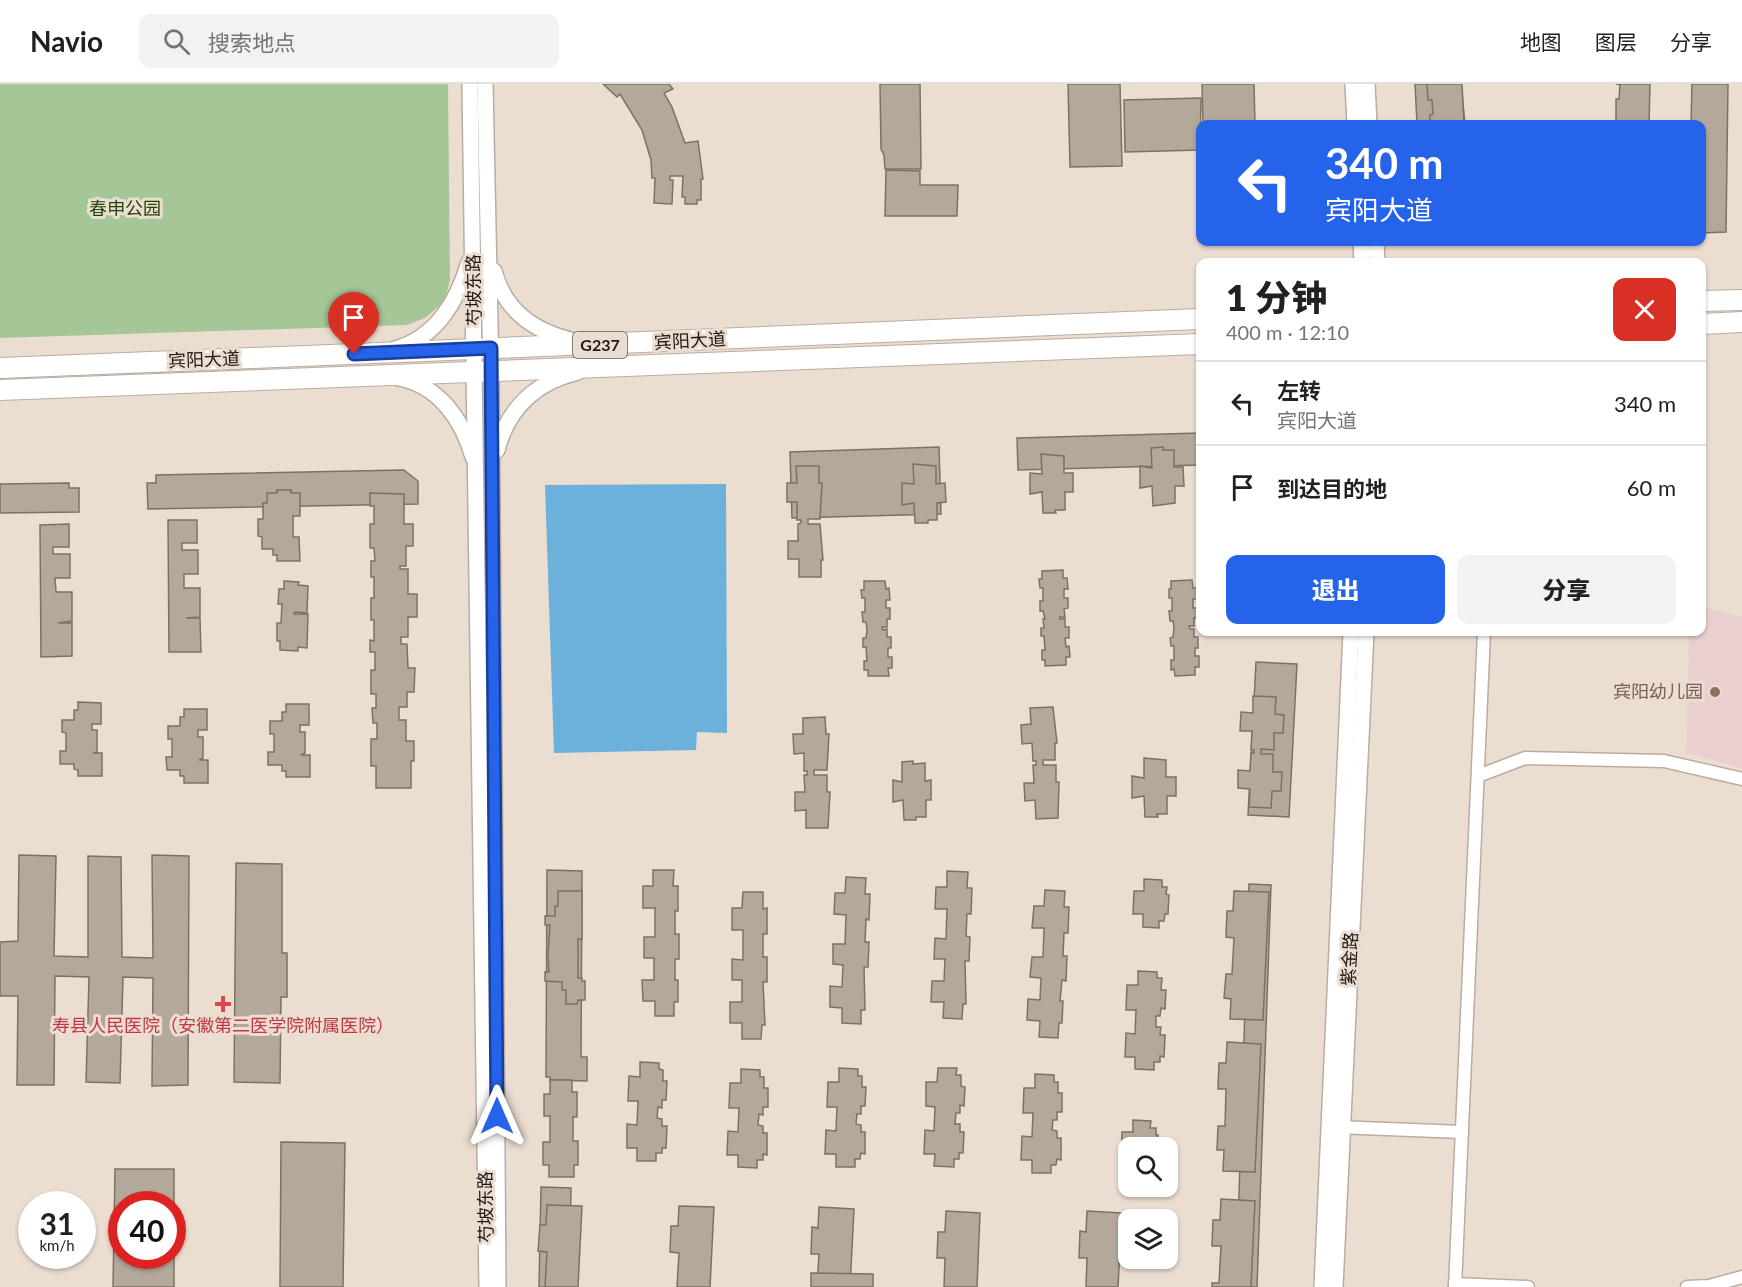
<!DOCTYPE html>
<html lang="zh">
<meta charset="utf-8">
<style>
:root{--surface:#fff;--page:#f2f2f2;--text:#202124;--muted:#757577;--line:#e0e0e0;--accent:#2563eb}
body{margin:0;font-family:Lato,"Noto Sans SC",sans-serif;background:var(--page);color:var(--text);height:100vh;display:flex;flex-direction:column;font-size:22px;white-space:nowrap}
*{box-sizing:border-box;margin:0}
p{font-size:20px;color:var(--muted)}
.icon{flex:none;width:33px;height:33px;fill:none;stroke:currentColor;stroke-width:2;stroke-linecap:round;stroke-linejoin:round}
.map{position:relative;flex:1;overflow:hidden}
.side{position:absolute;left:1196px;top:174px;width:510px;height:378px;display:flex;flex-direction:column;background:var(--surface);border-radius:12px;box-shadow:0 2px 4px #0004}
.side>*{flex:none}
.top-card{position:absolute;left:1196px;top:36px;width:510px;height:126px;border-radius:12px;box-shadow:0 2px 4px #0004;background:#2563eb;color:#fff;overflow:hidden}
.controls{position:absolute;left:1118px;top:1053px;display:grid;gap:12px}
.controls a{display:grid;place-items:center;width:60px;height:60px;border-radius:12px;background:var(--surface);box-shadow:0 2px 4px #0004;font-size:30px}
.speed{position:absolute;left:18px;top:1107px;display:flex;gap:12px;font-size:30px;font-weight:700;text-align:center}
.speed>*{display:grid;place-content:center;width:78px;height:78px;border-radius:50%;background:var(--surface);box-shadow:0 2px 4px #0004;line-height:1}
.speed small{font-size:15px;font-weight:400}
.speed .limit{border:9px solid #d22;background:#fff;color:#111}
.pin{position:absolute;display:grid;place-items:center;width:51px;height:51px;color:#fff;margin:-62px -26px;border-radius:50% 50% 50% 0;rotate:-45deg;box-shadow:0 0 6px #0007}
.pin .icon{rotate:45deg}
.me{position:absolute;width:66px;margin:-33px;rotate:0deg;stroke-linejoin:round;filter:drop-shadow(0 0 4px #0008)}
.turn{display:flex;align-items:center;gap:21px;height:126px;padding:0 30px;font-size:27px}
.turn .icon{width:78px;height:78px;stroke-width:2.5}
.turn b{display:block;font-size:42px;line-height:51px}
.round{display:grid;place-items:center;flex:none;width:63px;height:63px;border-radius:12px;background:var(--page)}
.summary{display:flex;align-items:center;justify-content:space-between;height:102px;padding:0 30px}
h1{font-size:36px;font-weight:800;line-height:45px}
.primary-button{display:flex;gap:12px;margin-top:auto;padding:12px 30px}
.primary-button a{flex:1;height:69px;border-radius:12px;background:var(--accent);color:#fff;font-size:24px;font-weight:800;line-height:69px;text-align:center}
.primary-button a+a{background:var(--page);color:var(--text)}
ul{padding:0;list-style:none}
li{display:flex;align-items:center;gap:18px;height:84px;padding:0 30px;border-top:2px solid var(--line)}
li div{flex:1}
li b{display:block;font-size:22px}
li em{font-style:normal}
header{display:flex;align-items:center;gap:36px;box-sizing:border-box;height:84px;padding:0 30px;background:var(--surface);border-bottom:2px solid var(--line)}
header strong{font-size:28px}
nav{display:flex;gap:33px;margin-inline-start:auto;font-size:21px}
.search{width:420px;height:54px;background:var(--page);display:flex;align-items:center;gap:15px;box-sizing:border-box;padding:0 21px;border-radius:12px;color:var(--muted);font-size:22px}
.map>svg:first-child{display:block}
.education{fill:#eacfcf}
.green{fill:#a5c798}
.water{fill:#6bb1dc}
.building{fill:#b3a89a;stroke:#7c7264;stroke-width:1.5;fill-rule:evenodd}
.lines{fill:none;stroke-linecap:round;stroke-linejoin:round}
.minor-casing{stroke:#bbaca1;stroke-width:15}
.tertiary-casing{stroke:#bbaca1;stroke-width:18}
.trunk-casing{stroke:#bbaca1;stroke-width:22}
.minor{stroke:#fff;stroke-width:12}
.tertiary{stroke:#fff;stroke-width:15}
.trunk{stroke:#fff;stroke-width:20}
.route-casing{stroke:#184099;stroke-width:15}
.route{stroke:#2563eb;stroke-width:10}
.education-dot{fill:#8d6e63;stroke:#ecddd1;stroke-width:2}
.health-dot{fill:#e0444e;stroke:#ecddd1;stroke-width:2}
.labels{text-anchor:middle;stroke-width:6;stroke-linejoin:round;paint-order:stroke}
.shield{fill:#ecddd1;stroke:#5c544e;stroke-width:1.5}
.shield-label{font-size:16px;font-weight:bold;fill:#1f1a16}
.park-label{font-size:18px;fill:#204709;stroke:#ecddd1}
.street-label{font-size:18px;fill:#1f1a16;stroke:#ecddd1}
.education-label{font-size:18px;fill:#785e54;stroke:#ecddd1;text-anchor:end}
.health-label{font-size:18px;fill:#be3a42;stroke:#ecddd1}
</style>
<header>
<strong>Navio</strong>
<div class="search"><svg class="icon" aria-label="search" viewBox="0 0 24 24"><circle cx="10" cy="10" r="6"/><path d="M15 15l6 6"/></svg>搜索地点</div>
<nav><a>地图</a><a>图层</a><a>分享</a></nav>
</header>
<div class="map">
<svg width="1742" height="1203" viewBox="0 0 1742 1203">
<rect width="100%" height="100%" fill="#ecddd1"/>
<path class="education" d="M1701,522L1742,533V684L1686,669L1689,548H1701Z"/>
<path class="green" d="M0,0H448L450,196L445,217L425,234L407,241L0,254Z"/>
<path class="water" d="M726,400L727,649L697,648L696,666L554,669L545,401Z"/>
<g class="building">
<path d="M603,0H669L673,5L664,9L672,23L685,59L698,57L703,95H701V116H697V120H685V113H682L683,92H670V96H673L672,120L654,119L655,94H652L651,76L642,46L620,10L617,13Z"/>
<path d="M880,0H920L921,85H885L884,71L881,65Z"/>
<path d="M1068,0H1120L1122,82L1070,83Z"/>
<path d="M1202,0H1254L1255,40H1203Z"/>
<path d="M1415,0H1461L1465,40H1417Z"/>
<path d="M1427,0H1462L1464,40H1430V31L1433,30L1432,16H1428Z"/>
<path d="M1650,0L1649,40H1616V15H1619L1620,1L1616,0Z"/>
<path d="M1692,0H1728L1726,148L1701,149V40H1691Z"/>
<path d="M1201,14L1200,66L1125,68L1124,16Z"/>
<path d="M886,86L920,87V101H958L957,132H885Z"/>
<path d="M1444,158H1507L1447,161Z"/>
<path d="M1200,349V381L1018,386L1017,354Z"/>
<path d="M939,363L941,430L792,434L790,368Z"/>
<path d="M1163,363V366H1174V383H1183L1184,402H1175V419L1153,422L1152,402L1140,404V382L1152,384L1151,364Z"/>
<path d="M1041,370L1064,372V389H1073V408H1065V426H1055L1056,429H1043L1042,408L1030,410V389L1042,390Z"/>
<path d="M913,380L936,382V400L945,399L946,418L937,419V436H928V439H915L914,419L902,421V399L914,400Z"/>
<path d="M796,382H819V399H822L820,435H808V440H820L823,476H821V493H799V475H788V457H798V440L801,439V436H797V418H787V399H797Z"/>
<path d="M404,386L418,397V420L148,425L147,399H156V391Z"/>
<path d="M69,399V404H79V428L0,429V400Z"/>
<path d="M277,406H291V409H300V432H293V453H299L300,477H277V471H273V465H262V453L258,452V435H263V419H267V409H277Z"/>
<path d="M370,409L404,410V440H413V462H406V482H400V485H408V510H417V533H408V553H401V560H407L408,584H415L414,608H407V623H399V636H406V657H414V677H411V704H376V682H371V655H377V639H373L372,624H376V610H371V586H375V568H370V556L374,557V536H371V514H374V493H371V477H375L374,464H370V440H374V422H370Z"/>
<path d="M168,436H197V459H182V466H198V490H184V504H200V533L186,534H200L201,568H169Z"/>
<path d="M69,440V463H53V470H70V494H55L56,508H72V537L58,539H72V572L41,573L40,441Z"/>
<path d="M1063,486V494H1067L1068,505H1064V514H1068V524L1064,525L1065,533H1060V535H1065V543H1069V554H1065L1066,563L1069,562L1070,573H1066V581L1045,582V576H1042V566H1045L1044,552H1041V544H1044L1043,535H1045L1043,527H1040V517H1043V504H1040L1039,495H1042V487Z"/>
<path d="M1192,496L1193,504H1197V515H1193V524H1197V534H1194V542H1189L1190,545H1194V553H1198V564H1195V572H1199V583H1195V591L1175,592L1174,585L1171,586V576H1174V562H1171L1170,554L1173,553L1174,543L1173,537H1170L1169,527H1172V514H1169V505H1171V497Z"/>
<path d="M284,497L299,498L298,501L308,502L307,529L295,528L294,530H308L307,564L298,563V567L280,566V557H277V539H281L282,520H278L279,505H284Z"/>
<path d="M864,497H885L886,505L889,504L890,516H886V524H890V535H887V543H882L883,546L887,545V553H891V564H888V573H892V584H888L889,592H868V586H864V577H867L866,563H863V554H866L867,546L866,538H863L862,528H865V514H862L861,506H864Z"/>
<path d="M1256,578L1297,580L1289,733L1248,731Z"/>
<path d="M1253,612L1276,613L1275,630L1284,631L1283,649H1274V666L1261,665V670H1273V688H1282L1281,707H1272L1271,724L1249,723L1250,705L1238,704V686L1250,687L1251,669H1254V666H1251L1252,647H1240L1241,628L1253,629Z"/>
<path d="M78,618L101,619V640H92V646H97V668L93,669H102V692H78V686L74,685V680H60V667H66V649L62,648V636H74V626H78Z"/>
<path d="M286,620H309V641H300V648H305V669L301,671H310V693H286V687H282V681H268V668H274V650H270V637H282V628H286Z"/>
<path d="M1053,623L1057,659H1055V676H1043V681H1056V698H1059L1058,734L1036,735L1035,716L1025,717L1024,699H1034L1033,681H1036V677H1033L1032,659L1022,660L1021,641L1031,640L1030,624Z"/>
<path d="M184,625H207V646H198V653H203V674L199,676H208V699H184V692H180V686H167L166,673H172V655H168V642H180V633H184Z"/>
<path d="M825,633L826,650H829L827,686H814V691H827V708H830L828,744H806V726L795,727V708H805L804,691H807V687H804V669L794,670L793,650H803V634Z"/>
<path d="M1144,674L1166,676V693H1176V712H1167V730H1157L1158,733H1145L1144,712L1132,714V692L1144,694Z"/>
<path d="M913,677V680L925,679V697L931,696V716H926V733H916V736H904L903,716L893,718V696L902,698V678Z"/>
<path d="M19,771L56,772L54,872L88,873V772L121,773L122,873L153,874L152,771L189,772L188,1001L152,1002L153,894L123,893L120,999L86,998L89,893L55,892L54,1001H17L18,912H0V858L18,857Z"/>
<path d="M236,779L282,780V869H287V913H281L280,999L234,998Z"/>
<path d="M547,786L582,787L581,973H587V997L550,996V993H546Z"/>
<path d="M653,786H674L673,802H678V827H675V850H679V875H675V896H678V918H674V932H655V917H643L642,896H654V874H644V853H655V824H643V802H653Z"/>
<path d="M947,787L968,788L967,804H972L971,830H967L966,852L970,853L969,877H965L966,920H963L962,935L943,934L944,918H931L932,897H944L945,875H934L935,854L946,855L947,825H935L936,803H947Z"/>
<path d="M846,793L866,794L865,810H870L869,836L866,835L865,858H869L868,883H864L865,926H861V940L842,939V924L830,923V902L842,903L843,881L833,880V860H845L846,831L834,830L835,809H845Z"/>
<path d="M1144,795L1162,796V803H1167L1166,810L1169,811L1168,830H1165L1164,837H1159V844L1143,843V830H1133L1134,807H1144Z"/>
<path d="M1249,800L1271,801L1257,1203H1236Z"/>
<path d="M1045,806L1065,807L1064,823H1069L1068,849H1064L1063,872H1067L1066,897L1062,896L1060,917H1063L1062,939H1059L1058,954L1039,953L1040,937L1027,936L1028,915L1040,916L1041,894L1030,893L1032,873H1043L1044,844H1032L1034,822H1044Z"/>
<path d="M558,807H582V855H578V894H582V897H585V916H578L577,920H566V906H562V898L545,897V888H549L548,870L550,841H545V832H555V822H558Z"/>
<path d="M1234,807L1269,808L1263,936L1230,935L1231,915L1224,914L1226,890H1232L1234,854L1226,853L1227,827H1233Z"/>
<path d="M743,808H763V825L767,824V850H763V873H767V898H763L765,941H762L761,955H742V939H730V918H742V896H732V875L743,876V846H732V824H742Z"/>
<path d="M1138,887L1157,888V894H1162L1161,906H1166L1165,925L1161,924L1160,932H1156V943H1161L1160,951H1165L1164,973L1160,972V978H1154V986L1135,985V973H1125L1126,949L1135,950L1136,926H1126L1127,901H1138Z"/>
<path d="M1227,958L1261,960L1255,1088L1223,1087L1224,1066H1217L1218,1042H1225L1226,1005H1218L1219,979H1226Z"/>
<path d="M640,978L659,979V985L663,986V997H667L666,1016H662V1024L658,1023L657,1034L662,1035V1042H667L666,1064H662V1069H656V1077H637V1064H627V1040L637,1041L638,1017H628L629,992L640,993Z"/>
<path d="M839,984L858,985V992H862V1003H866L865,1022H861V1030H857L856,1040L861,1041V1048H865V1070L861,1069L860,1075H855V1083H836V1070H825L826,1046L836,1047L837,1023H827L828,998H839Z"/>
<path d="M938,984H957L956,991H961V1002L965,1003L964,1022L960,1021V1029H956L955,1040H960V1048H964L963,1069H959V1075H954V1083L934,1082L935,1070H924L925,1046L934,1047L935,1023L926,1022V998H937Z"/>
<path d="M741,985L760,986V993H764V1004H768V1023H763V1031L759,1030L758,1041L763,1042V1049H767V1071L763,1070V1076H757V1084L738,1083V1071H727L728,1047L738,1048L739,1024H729L730,999H741Z"/>
<path d="M1035,990L1054,991V998H1058V1009H1062V1028H1057V1036H1053L1052,1046L1057,1047V1054H1061V1076L1057,1075L1056,1081H1051V1089H1032V1076H1021L1022,1052L1032,1053L1033,1029H1023L1024,1004H1035Z"/>
<path d="M550,996H572V1008H577V1033H573V1057H578V1081H574V1093H549V1081H543V1058H550V1032H544V1010H550Z"/>
<path d="M1133,1036L1151,1037L1150,1044H1156V1051H1158V1064H1128V1071H1121L1122,1048H1133Z"/>
<path d="M281,1058L345,1059L343,1203H280Z"/>
<path d="M115,1085H174V1203H113ZM122,1120H172V1172H122Z"/>
<path d="M541,1103L571,1104L569,1203H539Z"/>
<path d="M1221,1115L1255,1117L1251,1203H1212V1199H1219L1221,1162H1212L1213,1136H1220Z"/>
<path d="M547,1121L582,1122L578,1203H545L547,1168L538,1167L540,1141H546Z"/>
<path d="M679,1122L714,1123L710,1203H677L679,1169L670,1168L671,1142H678Z"/>
<path d="M819,1123L854,1125L850,1203H817L819,1170H811L812,1143L818,1144Z"/>
<path d="M946,1127L980,1129L977,1203H944L945,1174H937L938,1148H945Z"/>
<path d="M1087,1127L1122,1129L1118,1203H1086L1087,1174H1079L1080,1147L1086,1148Z"/>
<path d="M811,1189L873,1190V1203H811Z"/>
</g>
<g class="lines">
<g class="minor-casing">
<g id="minor">
<path d="M1478,692L1525,674L1664,677L1742,695"/>
<path d="M1336,1043L1462,1048"/>
<path d="M1455,1200L1528,1203"/>
<path d="M1455,1203L1484,548"/>
<path d="M1687,1203L1709,1202L1742,1193"/>
</g>
</g>
<g class="tertiary-casing">
<g id="tertiary">
<path d="M470,0L487,1203"/>
<path d="M485,0L491,287L498,1203"/>
<path d="M1353,0L1355,40"/>
<path d="M1367,0L1369,40"/>
<path d="M1361,158L1362,178"/>
<path d="M1376,158L1377,178"/>
<path d="M494,187C505,228 535,248 575,257"/>
<path d="M395,265C436,254 458,216 469,178"/>
<path d="M399,294C439,302 462,335 473,373"/>
<path d="M497,366C508,324 536,298 578,288"/>
<path d="M1322,1203L1351,548"/>
<path d="M1335,1203L1366,548"/>
</g>
</g>
<g class="trunk-casing">
<g id="trunk">
<path d="M1701,217L1742,216"/>
<path d="M1701,240L1742,238"/>
<path d="M0,284C400,268 800,253 1200,235"/>
<path d="M0,306L1200,260"/>
</g>
</g>
<use href="#minor" class="minor"/>
<use href="#tertiary" class="tertiary"/>
<use href="#trunk" class="trunk"/>
</g>
<g class="lines">
<g class="route-casing">
<path id="route" d="M354,270L491,264L497,1032"/>
</g>
<use href="#route" class="route"/>
</g>
<circle class="education-dot" cx="1715" cy="608" r="6"/>
<path class="health-dot" d="M220 911h6v6h6v6h-6v6h-6v-6h-6v-6h6z"/>
<g class="labels">
<rect class="shield" x="573" y="248" width="54" height="26" rx="4.5"/>
<g class="shield-label">
<text x="600" y="267">G237</text>
</g>
<g class="park-label">
<text x="125" y="131">春申公园</text>
</g>
<g class="street-label">
<text transform="translate(474 206) rotate(-91)" y="6">芍坡东路</text>
<text transform="translate(690 257) rotate(-3)" y="6">宾阳大道</text>
<text transform="translate(204 276) rotate(-2)" y="6">宾阳大道</text>
<text transform="translate(1350 875) rotate(-87)" y="6">紫金路</text>
<text transform="translate(486 1123) rotate(-91)" y="6">芍坡东路</text>
</g>
<g class="education-label">
<text x="1703" y="614">宾阳幼儿园</text>
</g>
<g class="health-label">
<text x="223" y="948">寿县人民医院（安徽第二医学院附属医院）</text>
</g>
</g>
</svg>
<div class="controls">
<a><svg class="icon" aria-label="search" viewBox="0 0 24 24"><circle cx="10" cy="10" r="6"/><path d="M15 15l6 6"/></svg></a>
<a><svg class="icon" aria-label="layers" viewBox="0 0 24 24"><path d="M12 4l9 5-9 5-9-5zM3 14l9 5 9-5"/></svg></a>
</div>
<div class="speed"><div>31<small>km/h</small></div><div class="limit">40</div></div>
<div class="pin" style="left:354px;top:270px;background:#d93025"><svg class="icon" aria-label="arrive" viewBox="0 0 24 24"><path d="M6 21V4h12l-3 4 3 4H6"/></svg></div>
<svg class="me" style="left:497px;top:1032px" viewBox="-20 -20 40 40"><path d="M0-17L14 15 0 8-14 15z" fill="#2563eb" stroke="#fff" stroke-width="4"/></svg>
<div class="top-card">
<div class="turn"><svg class="icon" aria-label="left" viewBox="0 0 24 24"><path d="M17 20v-9H6M10 6l-5 5 5 5"/></svg><div><b>340 m</b>宾阳大道</div></div>
</div>
<section class="side">
<div class="summary"><div><h1>1 分钟</h1><p>400 m · 12:10</p></div><a class="round" style="background:#d93025;color:#fff"><svg class="icon" aria-label="close" viewBox="0 0 24 24"><path d="M6 6l12 12M18 6L6 18"/></svg></a></div>
<ul>
<li><svg class="icon" aria-label="left" viewBox="0 0 24 24"><path d="M17 20v-9H6M10 6l-5 5 5 5"/></svg><div><b>左转</b><p>宾阳大道</p></div><em>340 m</em></li>
<li><svg class="icon" aria-label="arrive" viewBox="0 0 24 24"><path d="M6 21V4h12l-3 4 3 4H6"/></svg><div><b>到达目的地</b></div><em>60 m</em></li>
</ul>
<div class="primary-button"><a>退出</a><a>分享</a></div>
</section>
</div>
